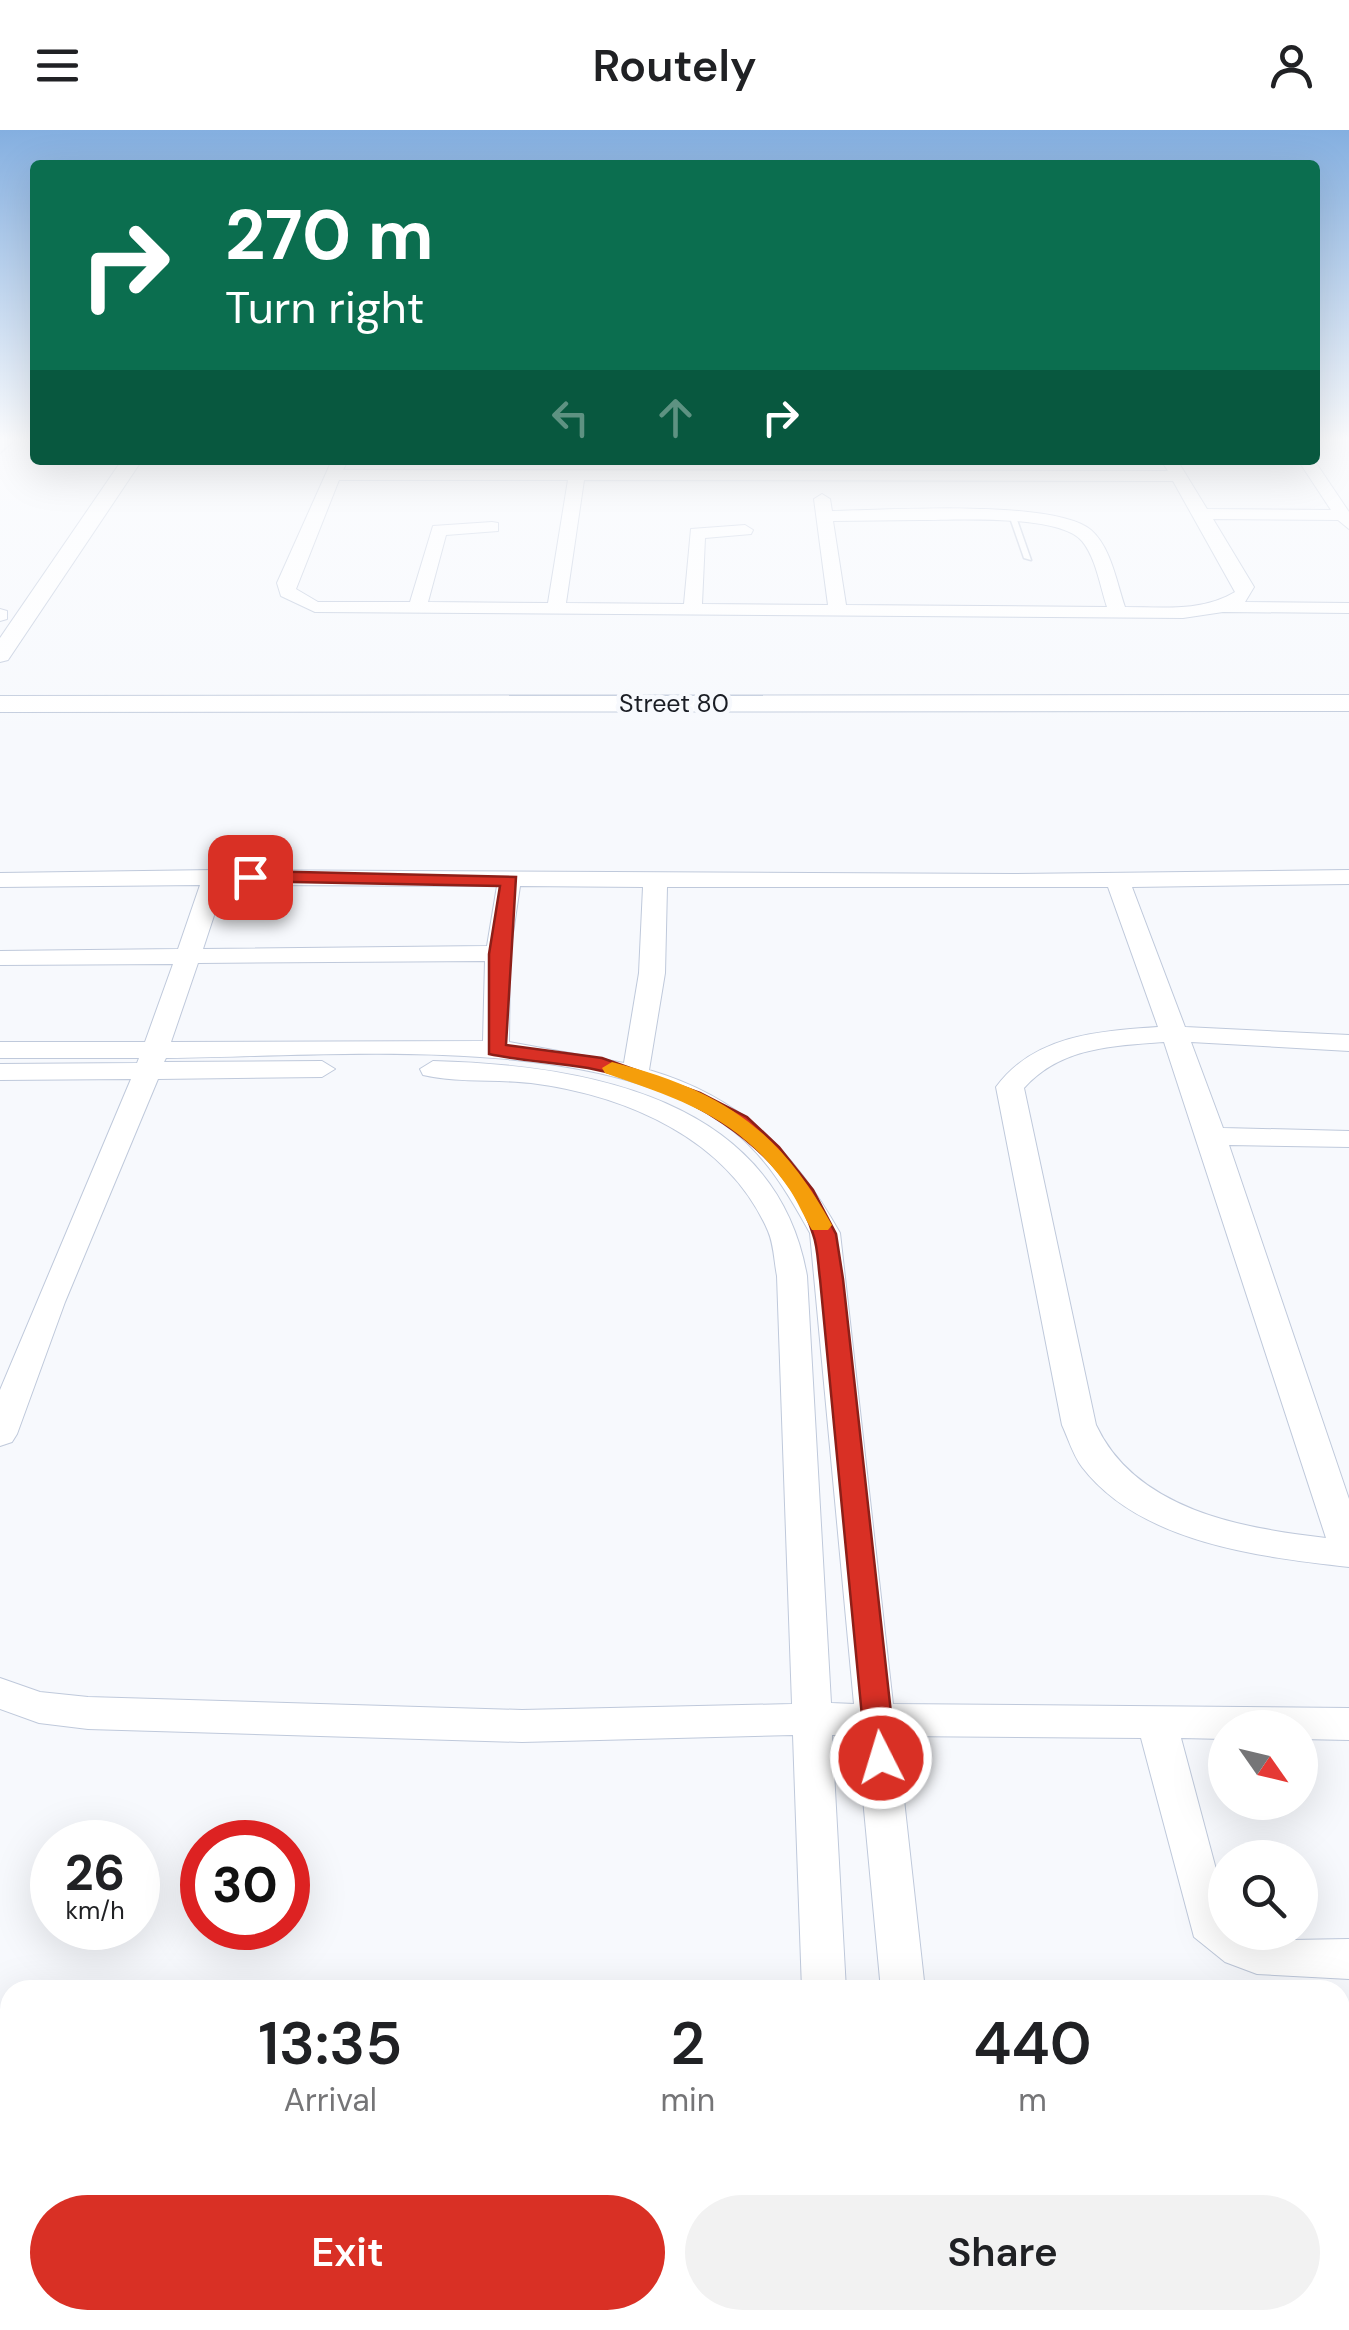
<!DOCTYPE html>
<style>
:root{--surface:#fff;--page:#f2f2f2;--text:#202124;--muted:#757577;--accent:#d93025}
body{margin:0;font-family:"DM Sans",sans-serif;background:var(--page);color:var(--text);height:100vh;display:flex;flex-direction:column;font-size:38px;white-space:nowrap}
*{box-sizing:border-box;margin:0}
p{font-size:32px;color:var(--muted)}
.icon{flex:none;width:55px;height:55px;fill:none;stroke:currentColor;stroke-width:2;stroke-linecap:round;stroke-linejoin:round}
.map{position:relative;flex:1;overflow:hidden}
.drawer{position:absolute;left:0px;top:1850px;width:1350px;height:350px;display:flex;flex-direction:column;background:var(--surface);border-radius:30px 30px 0 0;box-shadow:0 10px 40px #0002}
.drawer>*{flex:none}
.guide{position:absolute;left:30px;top:30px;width:1290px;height:305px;border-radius:10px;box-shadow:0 10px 40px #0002;background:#0b6e4f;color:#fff;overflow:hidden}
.needle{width:65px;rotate:124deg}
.controls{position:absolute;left:1208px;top:1580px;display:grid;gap:20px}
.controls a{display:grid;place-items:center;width:110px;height:110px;border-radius:50%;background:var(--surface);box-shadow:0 10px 40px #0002;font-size:50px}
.speed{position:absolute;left:30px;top:1690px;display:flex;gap:20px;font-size:50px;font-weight:700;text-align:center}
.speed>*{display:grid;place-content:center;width:130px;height:130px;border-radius:50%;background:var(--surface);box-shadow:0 10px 40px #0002;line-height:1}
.speed small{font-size:25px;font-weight:400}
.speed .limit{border:15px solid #d22;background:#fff;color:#111}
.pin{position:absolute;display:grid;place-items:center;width:85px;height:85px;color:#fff;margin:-42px;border-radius:20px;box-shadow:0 5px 15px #0006}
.me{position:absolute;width:110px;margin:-55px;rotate:355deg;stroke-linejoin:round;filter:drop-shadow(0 0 8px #0008)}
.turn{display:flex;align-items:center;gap:35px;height:210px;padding:0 30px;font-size:45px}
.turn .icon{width:130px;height:130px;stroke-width:2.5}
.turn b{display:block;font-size:70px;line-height:85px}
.lanes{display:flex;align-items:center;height:95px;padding:0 30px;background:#0003;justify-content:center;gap:50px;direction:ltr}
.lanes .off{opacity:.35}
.eta{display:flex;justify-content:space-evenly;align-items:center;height:170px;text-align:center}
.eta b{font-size:60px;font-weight:600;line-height:70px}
.button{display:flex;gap:20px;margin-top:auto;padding:20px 30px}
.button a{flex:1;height:115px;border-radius:60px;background:var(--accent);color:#fff;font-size:40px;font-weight:600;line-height:115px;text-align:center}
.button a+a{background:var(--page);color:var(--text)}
header{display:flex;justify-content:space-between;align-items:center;height:130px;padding:0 30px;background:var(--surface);font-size:45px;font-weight:600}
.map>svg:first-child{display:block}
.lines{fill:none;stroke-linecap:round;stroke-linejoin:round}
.service-casing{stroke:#bfc9db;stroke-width:3}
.minor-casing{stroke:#bfc9db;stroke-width:2}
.tertiary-casing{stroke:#bfc9db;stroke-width:2}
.service{fill:#fff;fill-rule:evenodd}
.minor{fill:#fff;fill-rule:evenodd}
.tertiary{fill:#fff;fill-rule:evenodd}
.route{fill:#d93025;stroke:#8d1f18;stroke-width:2.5}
.slow{fill:#f59e0b}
.labels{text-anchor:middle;stroke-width:9;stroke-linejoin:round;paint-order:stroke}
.far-street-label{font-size:25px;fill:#1a1d24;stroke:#f7f9fd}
</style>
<header><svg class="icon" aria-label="menu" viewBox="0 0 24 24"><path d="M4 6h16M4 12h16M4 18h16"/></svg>Routely<svg class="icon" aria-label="person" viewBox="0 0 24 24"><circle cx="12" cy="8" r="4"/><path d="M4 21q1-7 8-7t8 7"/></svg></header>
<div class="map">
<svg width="1349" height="2200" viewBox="0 0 1349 2200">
<rect width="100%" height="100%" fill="#f7f9fd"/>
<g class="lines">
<g class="service-casing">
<path id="service" d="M1009,385L1016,387L1031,430L1024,428Z"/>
</g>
<g class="minor-casing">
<g id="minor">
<path d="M0,310H14L0,323Z"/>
<path d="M332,330H348L343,340L1168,341L1161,330H1177L1207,379L1331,380L1298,330H1314L1349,382V399L1338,390L1213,389L1254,457L1245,472L1349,473V483L1223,482L1183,488L315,482L281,466L277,453ZM339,350H568L548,473L428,472L446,405L498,401V393L492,392L433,396L410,472H318L296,459ZM584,350L1173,351L1235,462C1202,482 1163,477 1125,477C1117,454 1111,417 1091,400C1053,369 885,380 832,381L830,369L822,364L814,369L828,475L702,474L705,408L751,404L753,400L745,395L691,399L684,474L566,473ZM920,390C956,390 1059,384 1082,411C1096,428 1100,456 1107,477L846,475L833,391Z"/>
<path d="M0,479L7,481V489L0,491Z"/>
<path d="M215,740L1012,744L1349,740V754L1132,757L1185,897L1349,905V921L1191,912L1223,998L1349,1001V1017L1229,1015L1349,1369V1437C1261,1427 1140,1413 1082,1337C1073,1325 1068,1308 1062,1295L996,957C1034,905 1099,901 1158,897L1108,757H667L665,843L649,940C741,967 794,1021 840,1103L893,1574L1349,1578V1610L1300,1609V1598H1225V1609L1181,1608L1225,1773V1802L1291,1810L1349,1809V1849L1257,1844L1225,1832L1194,1807L1141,1608L897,1606L925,1860H881L857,1605H832L846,1860H802L793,1605L522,1612L88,1599L39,1593L0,1579V1548L40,1562L88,1567L522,1580L792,1574L777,1146C774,1131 774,1115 768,1101C728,1008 625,965 531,953C496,949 457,953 423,945L420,939L433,931C586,935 776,968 807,1146L831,1573L854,1574L810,1103C789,1065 767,1027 732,1000C604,899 326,927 166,928L164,932L322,931L335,939L322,947L158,949L65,1172L17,1304L12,1312L0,1316V1260L131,949L0,950V934L137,933L139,928H0V912H145L173,834L0,835V821L178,819L200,755L0,757V743ZM224,755L497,756L487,816L203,819ZM520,756L643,757L639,843L624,933L509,912L510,823ZM485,831L483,911L171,912L198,833ZM1164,912L1326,1408C1241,1398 1136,1380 1096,1295L1024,958C1061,917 1112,916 1164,912Z"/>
<path d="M821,2190H871L872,2200H822Z"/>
<path d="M906,2190H956L957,2200H907Z"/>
</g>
</g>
<g class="tertiary-casing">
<g id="tertiary">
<path d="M122,330H142L8,530L0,532V508Z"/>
<path d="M1349,565V581L0,582V566Z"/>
<path d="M0,1966L10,1968V2024L0,2022Z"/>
<rect x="1340" y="1985" width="9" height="58"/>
<path d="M0,2062L10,2063V2123L0,2122Z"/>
<rect x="1340" y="2075" width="9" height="62"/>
</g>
</g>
<use href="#service" class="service"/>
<use href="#minor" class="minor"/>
<use href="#tertiary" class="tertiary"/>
</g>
<linearGradient id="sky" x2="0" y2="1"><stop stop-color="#84afe0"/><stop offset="0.5" stop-color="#fbfcfe"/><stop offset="1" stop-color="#fbfcfe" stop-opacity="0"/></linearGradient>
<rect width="1349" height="618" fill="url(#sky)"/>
<path class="route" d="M250,741L516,747L506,915L602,928L700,963L747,987L779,1017L813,1060L836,1104L843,1149L896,1628L892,1637L881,1640L871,1637L866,1628L820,1149C818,1135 818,1117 813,1104C784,1012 677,955 588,938C555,932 521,931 489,924V824L500,756L243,751L241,747Z"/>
<path class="slow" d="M612,932C720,960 778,997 832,1095L828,1100H812C804,1087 798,1072 790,1060C741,988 682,970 605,943L602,938Z"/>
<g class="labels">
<g class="far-street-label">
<text x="674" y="582">Street 80</text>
</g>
</g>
</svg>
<div class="controls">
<a><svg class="needle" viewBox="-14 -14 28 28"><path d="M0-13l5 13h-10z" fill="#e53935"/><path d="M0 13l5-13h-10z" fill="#757577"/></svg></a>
<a><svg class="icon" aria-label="search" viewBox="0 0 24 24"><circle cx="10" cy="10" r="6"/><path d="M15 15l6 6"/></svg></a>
</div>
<div class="speed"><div>26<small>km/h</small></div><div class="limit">30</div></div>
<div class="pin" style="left:250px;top:747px;background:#d93025"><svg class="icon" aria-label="arrive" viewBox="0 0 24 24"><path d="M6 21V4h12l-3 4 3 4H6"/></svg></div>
<svg class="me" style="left:881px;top:1628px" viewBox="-20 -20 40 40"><circle r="17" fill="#d93025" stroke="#fff" stroke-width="3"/><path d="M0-11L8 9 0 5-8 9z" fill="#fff"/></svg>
<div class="guide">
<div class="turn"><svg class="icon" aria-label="right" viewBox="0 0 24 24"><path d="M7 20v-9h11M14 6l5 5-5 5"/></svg><div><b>270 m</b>Turn right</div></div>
<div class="lanes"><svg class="icon off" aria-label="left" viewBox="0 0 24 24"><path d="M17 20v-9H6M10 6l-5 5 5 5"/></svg><svg class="icon off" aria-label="ahead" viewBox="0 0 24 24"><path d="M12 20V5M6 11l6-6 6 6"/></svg><svg class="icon" aria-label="right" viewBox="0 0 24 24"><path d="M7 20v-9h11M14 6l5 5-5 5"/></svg></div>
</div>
<section class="drawer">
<div class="eta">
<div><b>13:35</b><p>Arrival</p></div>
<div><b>2</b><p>min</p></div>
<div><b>440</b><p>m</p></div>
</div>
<div class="button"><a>Exit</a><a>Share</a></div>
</section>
</div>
